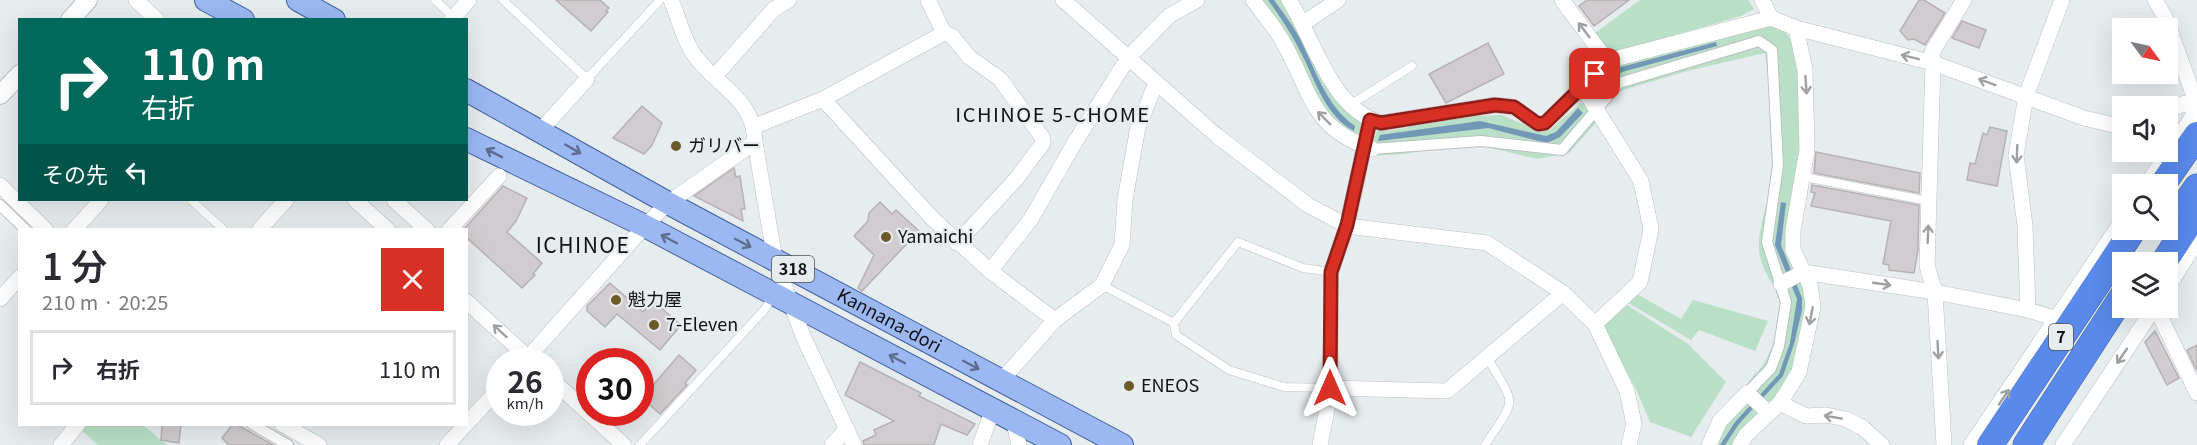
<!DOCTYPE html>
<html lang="ja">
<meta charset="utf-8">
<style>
:root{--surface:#fff;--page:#f7f7f7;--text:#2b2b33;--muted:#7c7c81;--line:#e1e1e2}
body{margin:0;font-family:Georgia,"Noto Sans JP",serif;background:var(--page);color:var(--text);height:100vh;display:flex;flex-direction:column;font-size:22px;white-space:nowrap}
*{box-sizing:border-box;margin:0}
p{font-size:20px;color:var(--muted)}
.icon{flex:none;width:33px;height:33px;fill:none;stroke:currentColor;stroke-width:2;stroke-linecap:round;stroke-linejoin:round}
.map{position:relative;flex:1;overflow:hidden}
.drawer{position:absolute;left:18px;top:228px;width:450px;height:198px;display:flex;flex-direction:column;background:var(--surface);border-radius:0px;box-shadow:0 6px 24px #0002}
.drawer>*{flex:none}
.guide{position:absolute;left:18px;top:18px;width:450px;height:183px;border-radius:0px;box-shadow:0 6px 24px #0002;background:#00695c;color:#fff;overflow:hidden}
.needle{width:39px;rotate:123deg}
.controls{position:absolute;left:2112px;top:18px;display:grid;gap:12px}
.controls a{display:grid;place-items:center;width:66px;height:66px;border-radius:0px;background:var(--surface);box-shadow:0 6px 24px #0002;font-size:30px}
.speed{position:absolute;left:486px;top:348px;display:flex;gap:12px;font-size:30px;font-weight:700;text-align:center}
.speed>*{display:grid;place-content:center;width:78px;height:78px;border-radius:50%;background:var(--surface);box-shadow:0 6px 24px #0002;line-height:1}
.speed small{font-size:15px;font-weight:400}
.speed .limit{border:9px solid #d22;background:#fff;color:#111}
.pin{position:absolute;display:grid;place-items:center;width:51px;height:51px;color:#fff;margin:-26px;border-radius:12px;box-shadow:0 3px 9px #0006}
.me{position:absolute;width:66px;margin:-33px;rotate:0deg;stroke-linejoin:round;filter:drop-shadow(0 0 4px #0008)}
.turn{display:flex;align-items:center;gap:21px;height:126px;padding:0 24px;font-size:27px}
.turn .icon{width:78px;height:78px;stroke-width:2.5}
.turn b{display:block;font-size:42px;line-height:51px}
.then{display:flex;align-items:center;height:57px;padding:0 24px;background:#0003;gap:12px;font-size:22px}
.round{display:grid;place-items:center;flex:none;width:63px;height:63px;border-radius:0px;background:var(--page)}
.summary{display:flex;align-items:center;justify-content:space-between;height:102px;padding:0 24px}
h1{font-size:36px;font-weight:600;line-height:45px}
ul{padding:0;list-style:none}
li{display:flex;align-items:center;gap:18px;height:75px;margin:0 12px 9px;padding:0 12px;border:3px solid var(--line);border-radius:0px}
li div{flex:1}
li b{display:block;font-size:22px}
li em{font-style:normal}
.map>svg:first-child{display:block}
.green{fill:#b9e0c6}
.water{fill:#7297b7}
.building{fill:#d1cccf;stroke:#b6b1b3;stroke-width:1.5}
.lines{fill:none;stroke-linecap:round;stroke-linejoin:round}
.service-casing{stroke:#bcc0c4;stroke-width:9}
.pedestrian-casing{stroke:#bcc0c4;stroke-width:12}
.minor-casing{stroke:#bcc0c4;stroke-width:16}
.tertiary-casing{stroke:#bcc0c4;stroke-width:20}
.primary-casing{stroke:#3f5f9f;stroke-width:24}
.motorway-casing{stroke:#3f5f9f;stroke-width:27}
.service{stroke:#fff;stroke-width:8}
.pedestrian{stroke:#fff;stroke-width:10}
.minor{stroke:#fff;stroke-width:15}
.tertiary{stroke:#fff;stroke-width:18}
.primary{stroke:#9bb8f3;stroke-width:22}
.motorway{stroke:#5989eb;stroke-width:26}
.oneway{stroke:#9fa0a0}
.oneway2{stroke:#5c6d8e}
.route-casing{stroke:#8d1f18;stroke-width:15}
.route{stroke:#d93025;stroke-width:10}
.poi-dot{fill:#6c5b29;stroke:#e7ecef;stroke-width:2}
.labels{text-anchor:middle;stroke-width:4.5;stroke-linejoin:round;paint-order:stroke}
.shield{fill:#e7ecef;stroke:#505354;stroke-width:1.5}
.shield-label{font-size:16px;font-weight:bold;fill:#101112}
.poi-label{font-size:18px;fill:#101112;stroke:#e7ecef;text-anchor:start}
.street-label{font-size:18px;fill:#101112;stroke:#e7ecef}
.neighbourhood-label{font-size:20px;letter-spacing:1.5px;fill:#101112;stroke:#e7ecef}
.quarter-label{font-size:21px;letter-spacing:1.5px;fill:#101112;stroke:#e7ecef}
</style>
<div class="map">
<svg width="2197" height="445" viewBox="0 0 2197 445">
<rect width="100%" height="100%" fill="#e7ecef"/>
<g class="green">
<path d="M1248,0H1284L1340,104L1363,125L1358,153L1317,115L1283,46Z"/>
<path d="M1640,0H1748L1754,9L1741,16L1616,52L1605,48L1595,33Z"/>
<path d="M1766,26L1776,27L1787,34L1797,53L1801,149L1792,208L1806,304L1793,370L1779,393L1740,431L1732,445H1703L1754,375C1769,365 1785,317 1779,300C1774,282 1759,268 1759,249C1758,223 1771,198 1773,172C1776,133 1771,92 1765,53L1687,71L1620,91L1603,107L1592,89L1612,66Z"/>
<path d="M1581,103L1601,117L1569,153L1537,159L1470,143L1404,154L1369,156L1377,131L1395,130L1461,117L1502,115L1539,131H1549Z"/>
<path d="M1635,293L1681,319L1693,300L1768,321L1755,351L1699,330L1691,340L1627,302Z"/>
<path d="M1627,305L1688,344L1726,382L1691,437L1650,422L1636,389L1602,326Z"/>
<path d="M82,425H143L167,445H98L79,428Z"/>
</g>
<g class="water">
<path d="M1268,0H1274C1282,11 1291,23 1298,35C1314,65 1325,106 1355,126L1354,131C1323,115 1314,75 1298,47C1289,30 1279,15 1268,0Z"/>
<path d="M1716,42L1717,46L1622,72L1604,84L1621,67Z"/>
<path d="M1578,108L1583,113L1560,137L1547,143L1488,128L1378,141L1380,135L1480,121L1546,136L1556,132Z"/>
<path d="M1781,202L1786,203L1781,245L1802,298V310L1794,344L1783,376L1739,424L1725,445H1720L1735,422L1779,374L1790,343L1797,299L1775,245Z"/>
</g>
<g class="building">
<path d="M556,0H600L609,8L606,11L608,12L591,31Z"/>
<path d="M1587,0H1629L1594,26L1579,6Z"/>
<path d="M1919,0H1924L1945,13L1925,45L1914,39L1908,40L1900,31Z"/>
<path d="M1962,21L1986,30L1979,48L1952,38Z"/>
<path d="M1488,43L1504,74L1446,103L1429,74Z"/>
<path d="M642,106L662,123L652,145L644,154L613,138Z"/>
<path d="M1990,127L2007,131L1997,186L1967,180L1970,163L1975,164L1983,133L1987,135Z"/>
<path d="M1816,152L1920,173L1919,193L1814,173Z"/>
<path d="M734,168L736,177L740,176L745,209H741L743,221L694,196Z"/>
<path d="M1812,185L1919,205L1918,250L1914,273L1889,270V265L1883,264L1891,221L1811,206L1815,193L1811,192Z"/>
<path d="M503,186L527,198L516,221L507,232L542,263L533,274L535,275L522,288L466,237V230H463Z"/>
<path d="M880,202L892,214L896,210L919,231L862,291L858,288L874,255L854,236L868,221L869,213Z"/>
<path d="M610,283L643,312L653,301L681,325L660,350L617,314L605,327L587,311V306Z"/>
<path d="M2155,331L2179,378L2167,385L2145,342Z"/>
<path d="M2197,345V368L2196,369L2187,350Z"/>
<path d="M679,355L696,370L685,383L687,385L660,414L642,398Z"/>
<path d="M860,362L921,393L919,396L975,424L967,435L941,424L934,445H864L863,441L876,435L874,430L894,421L845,395Z"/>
<path d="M162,424H181L179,443L161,440Z"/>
<path d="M233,424H236L273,445H229L222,438Z"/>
</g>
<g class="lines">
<g class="service-casing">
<g id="service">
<path d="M435,0L453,17"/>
<path d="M503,0L587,79L660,0"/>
<path d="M1350,105L1412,66"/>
<path d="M1804,177L1929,201"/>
<path d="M191,200L224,230"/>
<path d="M1102,285L1174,323L1238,242L1303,268L1331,272"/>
<path d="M1174,323L1176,335L1229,370L1284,387L1331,388"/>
<path d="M640,445L765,309L773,295"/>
<path d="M1485,445C1518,395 1516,408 1487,357"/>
</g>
</g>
<g class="pedestrian-casing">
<g id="pedestrian">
<path d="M1372,149L1481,141L1562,150L1619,83L1759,41L1772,50L1778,165L1767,242L1786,302L1779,346L1771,368L1747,393"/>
<path d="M0,205L26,230"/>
<path d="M252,424L288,445"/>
</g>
</g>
<g class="minor-casing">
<g id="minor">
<path d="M136,0L157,20"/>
<path d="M671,0C679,18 683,40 695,56C718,88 754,98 755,142L775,260L803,336L854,445"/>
<path d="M928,0L944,33L952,36L969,57L1000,79L1042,137L1043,143L1017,178L957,243"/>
<path d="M1063,0L1217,136L1308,205L1347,226L1487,243L1563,293L1595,324L1627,391L1634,424L1629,445"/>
<path d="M1253,0C1263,14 1275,27 1283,42C1312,92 1309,127 1372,149"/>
<path d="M1289,0C1315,41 1330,108 1381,123L1495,105L1513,107L1538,124L1546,123L1607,61L1771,18L1796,28L1933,63L1927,266L1935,292L1944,445"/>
<path d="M1562,0L1607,61"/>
<path d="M1762,0L1771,18"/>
<path d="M1964,0L1932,52L1933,63L2084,118L2122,127"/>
<path d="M2155,0L2165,17L2192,91L2197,95"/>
<path d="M451,20L469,0"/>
<path d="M1304,23L1338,0"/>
<path d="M715,76L774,9L789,0"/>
<path d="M1583,88L1641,181L1651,229L1640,282L1595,324"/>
<path d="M823,99L944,33"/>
<path d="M2168,111L2185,103L2197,111"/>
<path d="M755,126L823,99L932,218L990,271L1055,320"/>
<path d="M540,131L587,79"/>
<path d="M2147,184L2197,110"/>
<path d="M0,185L46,230"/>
<path d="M355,200L388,230"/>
<path d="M394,200L427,230"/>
<path d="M74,230L101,200"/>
<path d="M259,230L286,200"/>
<path d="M449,230L499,176"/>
<path d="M990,271L1031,219L1075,142L1128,58L1169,16L1197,0"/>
<path d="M1781,284L1803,272L1935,292L2028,310L2057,319"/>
<path d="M2168,287L2197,241"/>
<path d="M0,299L20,277"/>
<path d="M466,301L533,362"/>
<path d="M2156,308L2197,393"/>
<path d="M2028,310L2025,226L2016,155L2026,96L2062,0"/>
<path d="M524,362L645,226L668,203L755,142"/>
<path d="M550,378L624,445"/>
<path d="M1001,381L1055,320L1102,285L1122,245L1125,199L1138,127L1156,83"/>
<path d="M1331,388L1447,391L1563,293"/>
<path d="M1780,403L1799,372L1813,307L1810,285L1793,250V230L1807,150L1805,70L1796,28"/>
<path d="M1013,419L1019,445"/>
<path d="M282,424L319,445"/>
<path d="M466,424L500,388"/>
<path d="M61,445L78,424"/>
<path d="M447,445L466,424"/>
<path d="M832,445L847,429"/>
<path d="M980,445L993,409"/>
<path d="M1320,445L1331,388V272L1347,226L1370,120"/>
<path d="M1709,445L1720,421L1747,393L1769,413"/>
<path d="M1740,445L1746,435L1780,403L1806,416L1826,415L1846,419L1863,428L1882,445"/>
<path d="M1971,445L2122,221"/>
<path d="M2063,445L2154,308"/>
</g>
</g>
<g class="tertiary-casing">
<g id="tertiary">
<path d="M70,20L88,0"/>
<path d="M0,95L20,74"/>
</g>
</g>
<g class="primary-casing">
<g id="primary">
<path d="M206,0L243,20"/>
<path d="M298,0L334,20"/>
<path id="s1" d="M466,90L668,203L1122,445"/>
<path d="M466,139L645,226L1060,445"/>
</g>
</g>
<g class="motorway-casing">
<g id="motorway">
<path d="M2163,184L2197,135"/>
<path d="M2172,223L2197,187"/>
<path d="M2164,262L2197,211"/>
<path d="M1990,445L2133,230"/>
<path d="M2026,445L2122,297"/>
</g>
</g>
<use href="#service" class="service"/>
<use href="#pedestrian" class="pedestrian"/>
<use href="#minor" class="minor"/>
<use href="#tertiary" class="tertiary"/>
<use href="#primary" class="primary"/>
<use href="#motorway" class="motorway"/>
</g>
<defs><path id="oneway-shaft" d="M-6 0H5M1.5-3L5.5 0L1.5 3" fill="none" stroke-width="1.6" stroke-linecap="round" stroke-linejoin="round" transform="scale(1.5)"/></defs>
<g class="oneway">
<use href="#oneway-shaft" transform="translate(1584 30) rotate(-127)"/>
<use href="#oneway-shaft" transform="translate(1910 57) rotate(-166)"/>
<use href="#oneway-shaft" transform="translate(1987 82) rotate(-160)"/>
<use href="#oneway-shaft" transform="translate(1806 85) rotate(86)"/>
<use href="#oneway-shaft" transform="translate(1324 118) rotate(-135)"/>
<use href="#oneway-shaft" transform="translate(2017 154) rotate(92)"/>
<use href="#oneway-shaft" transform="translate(1928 234) rotate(-88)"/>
<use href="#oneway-shaft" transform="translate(1882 284) rotate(8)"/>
<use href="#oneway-shaft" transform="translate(1811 316) rotate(101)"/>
<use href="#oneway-shaft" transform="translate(500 331) rotate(-138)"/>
<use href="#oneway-shaft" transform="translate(1938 350) rotate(87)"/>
<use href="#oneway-shaft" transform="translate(2122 356) rotate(124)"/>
<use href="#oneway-shaft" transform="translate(2004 397) rotate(-56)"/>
<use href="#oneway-shaft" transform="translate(1833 417) rotate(-170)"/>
</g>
<g class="oneway2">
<use href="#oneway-shaft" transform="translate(573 149) rotate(30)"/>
<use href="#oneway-shaft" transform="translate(494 153) rotate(-153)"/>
<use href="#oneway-shaft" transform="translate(669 239) rotate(-152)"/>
<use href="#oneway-shaft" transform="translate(743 243) rotate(28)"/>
<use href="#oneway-shaft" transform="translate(897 359) rotate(-152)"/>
<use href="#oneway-shaft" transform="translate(971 365) rotate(28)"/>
</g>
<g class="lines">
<g class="route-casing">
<path id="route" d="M1330,388L1331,272L1347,225L1370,120L1381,123L1495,105L1514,107L1538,124L1545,123L1595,74"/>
</g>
<use href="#route" class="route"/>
</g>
<g class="poi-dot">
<circle cx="676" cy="146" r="6"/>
<circle cx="886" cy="237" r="6"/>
<circle cx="616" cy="300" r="6"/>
<circle cx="654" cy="325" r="6"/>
<circle cx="1129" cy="386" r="6"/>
</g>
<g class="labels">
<g class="shield">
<rect x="772" y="256" width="42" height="26" rx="4.5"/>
<rect x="2049" y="324" width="24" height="26" rx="4.5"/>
</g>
<g class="shield-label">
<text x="793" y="275">318</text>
<text x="2061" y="343">7</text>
</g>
<g class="poi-label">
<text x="688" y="152">ガリバー</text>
<text x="898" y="243">Yamaichi</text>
<text x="628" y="306">魁力屋</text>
<text x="666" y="331">7-Eleven</text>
<text x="1141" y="392">ENEOS</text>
</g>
<g class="street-label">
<text dy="6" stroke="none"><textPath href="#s1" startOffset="482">Kannana-dori</textPath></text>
</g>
<g class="neighbourhood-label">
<text x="1053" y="122">ICHINOE 5-CHOME</text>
</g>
<g class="quarter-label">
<text x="583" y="253">ICHINOE</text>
</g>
</g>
</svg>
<div class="controls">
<a><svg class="needle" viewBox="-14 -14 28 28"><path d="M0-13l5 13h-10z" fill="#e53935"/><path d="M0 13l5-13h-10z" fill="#7c7c81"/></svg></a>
<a><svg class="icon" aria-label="sound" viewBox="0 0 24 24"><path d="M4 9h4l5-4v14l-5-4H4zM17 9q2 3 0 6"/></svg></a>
<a><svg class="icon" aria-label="search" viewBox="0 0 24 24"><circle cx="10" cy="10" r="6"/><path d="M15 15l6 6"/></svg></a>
<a><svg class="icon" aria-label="layers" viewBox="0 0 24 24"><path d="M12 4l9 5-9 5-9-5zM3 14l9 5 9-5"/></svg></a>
</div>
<div class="speed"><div>26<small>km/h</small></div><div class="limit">30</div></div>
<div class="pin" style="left:1595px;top:74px;background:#d93025"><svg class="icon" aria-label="arrive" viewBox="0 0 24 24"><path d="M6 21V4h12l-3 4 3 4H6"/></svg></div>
<svg class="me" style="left:1330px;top:388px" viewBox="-20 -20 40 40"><path d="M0-17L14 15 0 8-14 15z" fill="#d93025" stroke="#fff" stroke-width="4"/></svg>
<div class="guide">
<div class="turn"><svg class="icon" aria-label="right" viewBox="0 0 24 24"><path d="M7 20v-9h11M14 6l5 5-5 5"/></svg><div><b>110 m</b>右折</div></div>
<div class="then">その先<svg class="icon" aria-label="left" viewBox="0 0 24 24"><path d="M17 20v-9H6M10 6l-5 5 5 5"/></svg></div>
</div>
<section class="drawer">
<div class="summary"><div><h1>1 分</h1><p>210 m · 20:25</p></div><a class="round" style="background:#d93025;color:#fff"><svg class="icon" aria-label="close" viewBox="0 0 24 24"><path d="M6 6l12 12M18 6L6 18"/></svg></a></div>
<ul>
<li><svg class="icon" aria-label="right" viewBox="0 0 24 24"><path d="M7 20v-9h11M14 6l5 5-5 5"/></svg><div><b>右折</b></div><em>110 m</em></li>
</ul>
</section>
</div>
